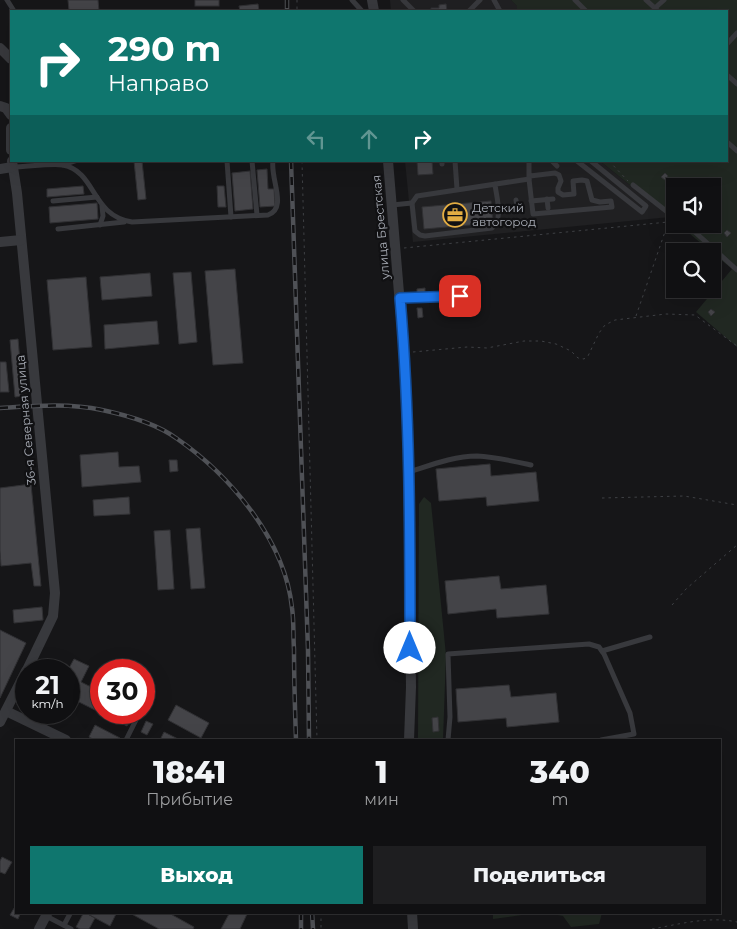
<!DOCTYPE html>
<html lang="ru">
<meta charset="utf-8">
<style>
:root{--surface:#101012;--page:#1e1e20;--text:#f1f3f6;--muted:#9c9d9f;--line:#303032;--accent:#0f766e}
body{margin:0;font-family:Montserrat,sans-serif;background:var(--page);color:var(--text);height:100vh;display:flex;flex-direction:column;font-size:19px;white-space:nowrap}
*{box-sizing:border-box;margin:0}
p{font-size:16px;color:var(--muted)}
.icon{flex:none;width:28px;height:28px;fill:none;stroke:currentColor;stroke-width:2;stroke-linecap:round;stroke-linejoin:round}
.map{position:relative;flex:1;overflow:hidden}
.side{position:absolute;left:15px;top:739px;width:706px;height:175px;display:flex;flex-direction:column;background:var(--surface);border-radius:0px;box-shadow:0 5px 20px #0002,0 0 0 1px var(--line)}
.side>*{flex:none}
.guide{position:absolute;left:10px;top:10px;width:718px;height:152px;border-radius:0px;box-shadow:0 5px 20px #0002,0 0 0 1px var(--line);background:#0f766e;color:#fff;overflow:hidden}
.fabs{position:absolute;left:666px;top:178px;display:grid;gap:10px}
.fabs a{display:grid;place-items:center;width:55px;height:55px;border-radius:0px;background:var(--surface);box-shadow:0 5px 20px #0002,0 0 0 1px var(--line);font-size:25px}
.speed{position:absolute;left:15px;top:659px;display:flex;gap:10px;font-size:25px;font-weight:700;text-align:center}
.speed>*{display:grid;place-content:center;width:65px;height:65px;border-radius:50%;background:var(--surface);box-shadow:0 5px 20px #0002,0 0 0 1px var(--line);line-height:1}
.speed small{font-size:12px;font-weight:400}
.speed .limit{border:8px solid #d22;background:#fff;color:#111}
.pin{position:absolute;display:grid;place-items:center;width:42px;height:42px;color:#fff;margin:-21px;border-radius:10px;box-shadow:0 2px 8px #0006}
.me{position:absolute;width:55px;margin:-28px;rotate:0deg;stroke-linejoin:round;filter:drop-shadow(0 0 4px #0008)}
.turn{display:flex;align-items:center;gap:18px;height:105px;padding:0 15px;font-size:22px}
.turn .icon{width:65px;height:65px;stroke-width:2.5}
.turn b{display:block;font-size:35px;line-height:42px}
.lanes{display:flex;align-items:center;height:48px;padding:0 15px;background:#0003;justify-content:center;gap:25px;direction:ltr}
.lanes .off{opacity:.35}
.eta{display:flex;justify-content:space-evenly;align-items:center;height:85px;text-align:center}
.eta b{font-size:30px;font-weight:800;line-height:35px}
.primary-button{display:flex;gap:10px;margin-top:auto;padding:10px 15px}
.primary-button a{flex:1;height:58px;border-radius:0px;background:var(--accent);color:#fff;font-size:20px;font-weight:800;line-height:58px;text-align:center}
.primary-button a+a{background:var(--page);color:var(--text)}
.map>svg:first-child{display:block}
.built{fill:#202022}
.green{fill:#212822}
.building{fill:#444448;stroke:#313134}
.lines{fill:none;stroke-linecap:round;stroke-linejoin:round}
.path{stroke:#3e4044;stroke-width:1;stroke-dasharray:2.5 4;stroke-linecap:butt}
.lane{stroke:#38393d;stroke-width:5}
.street{stroke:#38393d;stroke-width:10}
.rail-casing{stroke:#4f5156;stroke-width:4.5}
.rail{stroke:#111113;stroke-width:2.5;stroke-dasharray:8;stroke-linecap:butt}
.route-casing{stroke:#114b97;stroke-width:12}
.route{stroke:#1a73e8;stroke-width:9}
.labels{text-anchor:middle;stroke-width:4.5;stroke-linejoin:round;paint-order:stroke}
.poi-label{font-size:12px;fill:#aaaeb7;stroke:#111113;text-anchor:start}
.street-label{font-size:12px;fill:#aaaeb7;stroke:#111113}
</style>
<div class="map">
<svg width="737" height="929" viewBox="0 0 737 929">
<rect width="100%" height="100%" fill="#161618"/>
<g class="built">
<path d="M390,0H511L517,6V11H391Z"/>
<path d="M405,161H600L670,217L413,242Z"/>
</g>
<g class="green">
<path d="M511,0H737V347L696,312L732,269L678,224H712V186H675V221L600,161H726V11H517V6Z"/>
<path d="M424,497L431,503L446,655L443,740H418L419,504Z"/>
<path d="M493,913V912L536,913L493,919Z"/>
<path d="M546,913L602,912V913L599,924L571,927L563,916Z"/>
</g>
<g class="building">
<path d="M68,0H98L99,11H69Z"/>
<rect x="195" y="0" width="24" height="6"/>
<path d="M258,4L259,11H240L239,6Z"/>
<path d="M446,4L447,11H431V8H439V5Z"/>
<path d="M134,161H142L146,199L138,200Z"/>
<path d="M417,161H432L433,174L418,175Z"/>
<path d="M267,169L268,189H274L275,206L260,207L257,170Z"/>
<path d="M250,171L253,209L235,211L232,173Z"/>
<path d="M665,173L668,176L665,180L661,177Z"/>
<path d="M83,186L84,194L47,197V189Z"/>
<path d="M217,186H224L226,207H218Z"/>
<path d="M491,201L493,223L424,229L422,207Z"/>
<path d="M97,203L98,219L50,223L49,207Z"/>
<path d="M727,230L731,233L727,237L724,233Z"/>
<path d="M235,269L243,363L213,365L205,271Z"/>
<path d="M191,272L197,342L179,344L173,273Z"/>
<path d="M150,273L152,296L102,300L100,277Z"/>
<path d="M675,275V286L669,282Z"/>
<path d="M86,277L92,347L53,350L47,280Z"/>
<path d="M425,288V293L417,294V289Z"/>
<path d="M417,308H422L423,317L418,318Z"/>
<path d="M711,309L715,312L711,316L708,312Z"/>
<path d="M157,321L159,344L105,349L104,325Z"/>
<path d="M18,339L23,396L15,397L10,340Z"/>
<path d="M0,362H6L9,392H0Z"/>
<path d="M118,452L119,467L139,466L141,482L82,487L80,455Z"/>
<path d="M169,460H177L178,471L170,472Z"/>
<path d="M490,464L491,476L536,472L539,501L487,506L486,497L439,501L436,469Z"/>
<path d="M31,484L41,586H34L31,563L1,566L0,551V488Z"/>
<path d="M129,497L130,514L94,516L93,500Z"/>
<path d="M200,528L205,588L191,589L186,529Z"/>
<path d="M170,530L174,589L158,590L154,531Z"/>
<path d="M499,576L501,589L546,585L549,614L497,618L496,609L448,614L445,581Z"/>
<path d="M42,607L43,620L14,623L13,610Z"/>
<path d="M0,630L26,643L0,698Z"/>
<path d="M74,659L89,666L81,682L101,692V712H133L127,726L69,697L68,670Z"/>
<path d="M509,685L511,697L556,693L559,722L507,727L506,718L458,722L456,689Z"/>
<path d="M176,705L209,723L201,738L168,720Z"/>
<path d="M438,717L439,731L433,732L432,718Z"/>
<path d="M146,721L153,724L147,735L141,732Z"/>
<path d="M95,725L120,738L118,740H95L89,737Z"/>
<path d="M164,732L180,740H160Z"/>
<path d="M2,857L12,862L5,874L0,872V861Z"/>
<path d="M16,905V912H21L18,919L10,915Z"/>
<path d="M84,912L95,918L89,929H80L76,927Z"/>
<path d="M84,912H117L110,926Z"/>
<path d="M128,912H167L194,927L193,929H159Z"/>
<path d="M230,912H248L240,929H221Z"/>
</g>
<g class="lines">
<g class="path">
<path d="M297,0V11"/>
<path d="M302,161L317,740"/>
<path d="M609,161L628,181"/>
<path d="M404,248L668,222"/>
<path d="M636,316L668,223"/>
<path d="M413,352L467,347L487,348L524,341H541L556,344L571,351L578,358L584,359L588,356L599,333L605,325L615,320L666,314L695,315L737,346"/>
<path d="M602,498L684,496L737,505"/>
<path d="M672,605L686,589L737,545"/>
<path d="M321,912V929"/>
<path d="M652,929C680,924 709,916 737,922"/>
</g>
<g class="lane">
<path d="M7,0L14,11"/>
<path d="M352,0L362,11"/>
<path d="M403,0L414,11"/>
<path d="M494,0L500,11"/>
<path d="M575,0L586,11"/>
<path d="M646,0L658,11"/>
<path d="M655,8L664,0"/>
<path d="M469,11L480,0"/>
<path d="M726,45L737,33"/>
<path d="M726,74L737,84"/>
<path d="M726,141L737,151"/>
<path d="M227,161L231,217"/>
<path d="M252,161L257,215"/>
<path d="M442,161V164"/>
<path d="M455,161L457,189"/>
<path d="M529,161V179L533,214L612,207L611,201L600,202L592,200L587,181L582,180L573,181L574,194L563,195L558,192V188L561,181L559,175L555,173L530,176"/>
<path d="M552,161L557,166"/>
<path d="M577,161L642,212L646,206L591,161"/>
<path d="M63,165L75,161"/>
<path d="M13,167C26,167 51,163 63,165C97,172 90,215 132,222L268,215C288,208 270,179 273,161"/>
<path d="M495,184C496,196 504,219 492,228L425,236L420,235L415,231L412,203L417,196L529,179"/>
<path d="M633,185L675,218"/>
<path d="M547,199L548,208"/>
<path d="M53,201L97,197"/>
<path d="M531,201L553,199"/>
<path d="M392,205L412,203"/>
<path d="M498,210L517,207L516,200"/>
<path d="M683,224L696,233L737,270"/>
<path d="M100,225L103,216L102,206"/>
<path d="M58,229L124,222"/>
<path d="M400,298L460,296"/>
<path d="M409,472C431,465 454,456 477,456C496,457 513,461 531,465"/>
<path d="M602,651L650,637"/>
<path d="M126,740L139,714"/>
<path d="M448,740L450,717L448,654L589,644L599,647L604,654L630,713L634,734L601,740"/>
<path d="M46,916L71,929"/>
<path d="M64,925L71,912"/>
</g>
<g class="street">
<path d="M372,0L374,11"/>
<path d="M0,48L11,59"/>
<path d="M0,106L6,108L11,115"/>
<path d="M11,128V150"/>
<path d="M12,161L17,193L55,593L53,616L27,670"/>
<path d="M388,161L404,353L408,454L411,687L409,740"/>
<path d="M0,169L12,167"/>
<path d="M0,242L21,240"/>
<path d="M6,711L66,740"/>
<path d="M0,722L26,671"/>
<path d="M412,912L413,929"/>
<path d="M39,929L48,912"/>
</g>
<g class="rail-casing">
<g id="rail">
<path d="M287,0V11"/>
<path d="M291,161L308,650L309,740"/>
<path d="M0,408C34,406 68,403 102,410C126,415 155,423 176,438C230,475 285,540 292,608C294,621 293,636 294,649C294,679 295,710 296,740"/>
<path d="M301,912V929"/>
<path d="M312,912L313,929"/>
</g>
</g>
<use href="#rail" class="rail"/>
</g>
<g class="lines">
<g class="route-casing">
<path id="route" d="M410,648C410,531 410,415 400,298L460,296"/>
</g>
<use href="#route" class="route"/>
</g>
<defs>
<g id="office-ring" transform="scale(1.25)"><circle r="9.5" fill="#111113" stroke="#e4ae43" stroke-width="1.5"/><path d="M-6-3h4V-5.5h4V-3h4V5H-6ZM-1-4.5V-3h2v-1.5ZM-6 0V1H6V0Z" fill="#e4ae43"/></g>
</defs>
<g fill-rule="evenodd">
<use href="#office-ring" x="455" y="215"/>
</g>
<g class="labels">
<g class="poi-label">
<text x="472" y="212">Детский<tspan x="472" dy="14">автогород</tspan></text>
</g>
<g class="street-label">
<text transform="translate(381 227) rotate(-95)" y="4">улица Брестская</text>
<text transform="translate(26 420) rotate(-95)" y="4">36-я Северная улица</text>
</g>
</g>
</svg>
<div class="fabs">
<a><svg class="icon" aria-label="sound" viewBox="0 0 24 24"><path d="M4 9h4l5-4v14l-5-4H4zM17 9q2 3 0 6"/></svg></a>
<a><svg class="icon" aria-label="search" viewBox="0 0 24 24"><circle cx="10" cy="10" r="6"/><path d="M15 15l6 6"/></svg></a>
</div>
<div class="speed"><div>21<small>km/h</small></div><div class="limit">30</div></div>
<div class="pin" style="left:460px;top:296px;background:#d93025"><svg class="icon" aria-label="arrive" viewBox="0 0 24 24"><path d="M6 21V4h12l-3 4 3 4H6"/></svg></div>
<svg class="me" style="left:410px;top:648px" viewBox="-20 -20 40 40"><circle r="19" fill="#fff"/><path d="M0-13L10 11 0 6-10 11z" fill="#1a73e8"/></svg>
<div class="guide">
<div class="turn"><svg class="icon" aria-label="right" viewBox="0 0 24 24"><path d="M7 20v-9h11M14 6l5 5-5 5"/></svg><div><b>290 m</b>Направо</div></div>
<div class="lanes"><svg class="icon off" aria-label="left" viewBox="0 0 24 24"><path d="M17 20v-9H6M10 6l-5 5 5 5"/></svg><svg class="icon off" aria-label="ahead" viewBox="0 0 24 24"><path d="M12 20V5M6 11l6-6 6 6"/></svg><svg class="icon" aria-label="right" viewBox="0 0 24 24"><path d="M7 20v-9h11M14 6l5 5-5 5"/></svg></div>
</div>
<section class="side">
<div class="eta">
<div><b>18:41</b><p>Прибытие</p></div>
<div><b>1</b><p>мин</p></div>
<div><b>340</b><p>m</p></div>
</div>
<div class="primary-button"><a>Выход</a><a>Поделиться</a></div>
</section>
</div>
